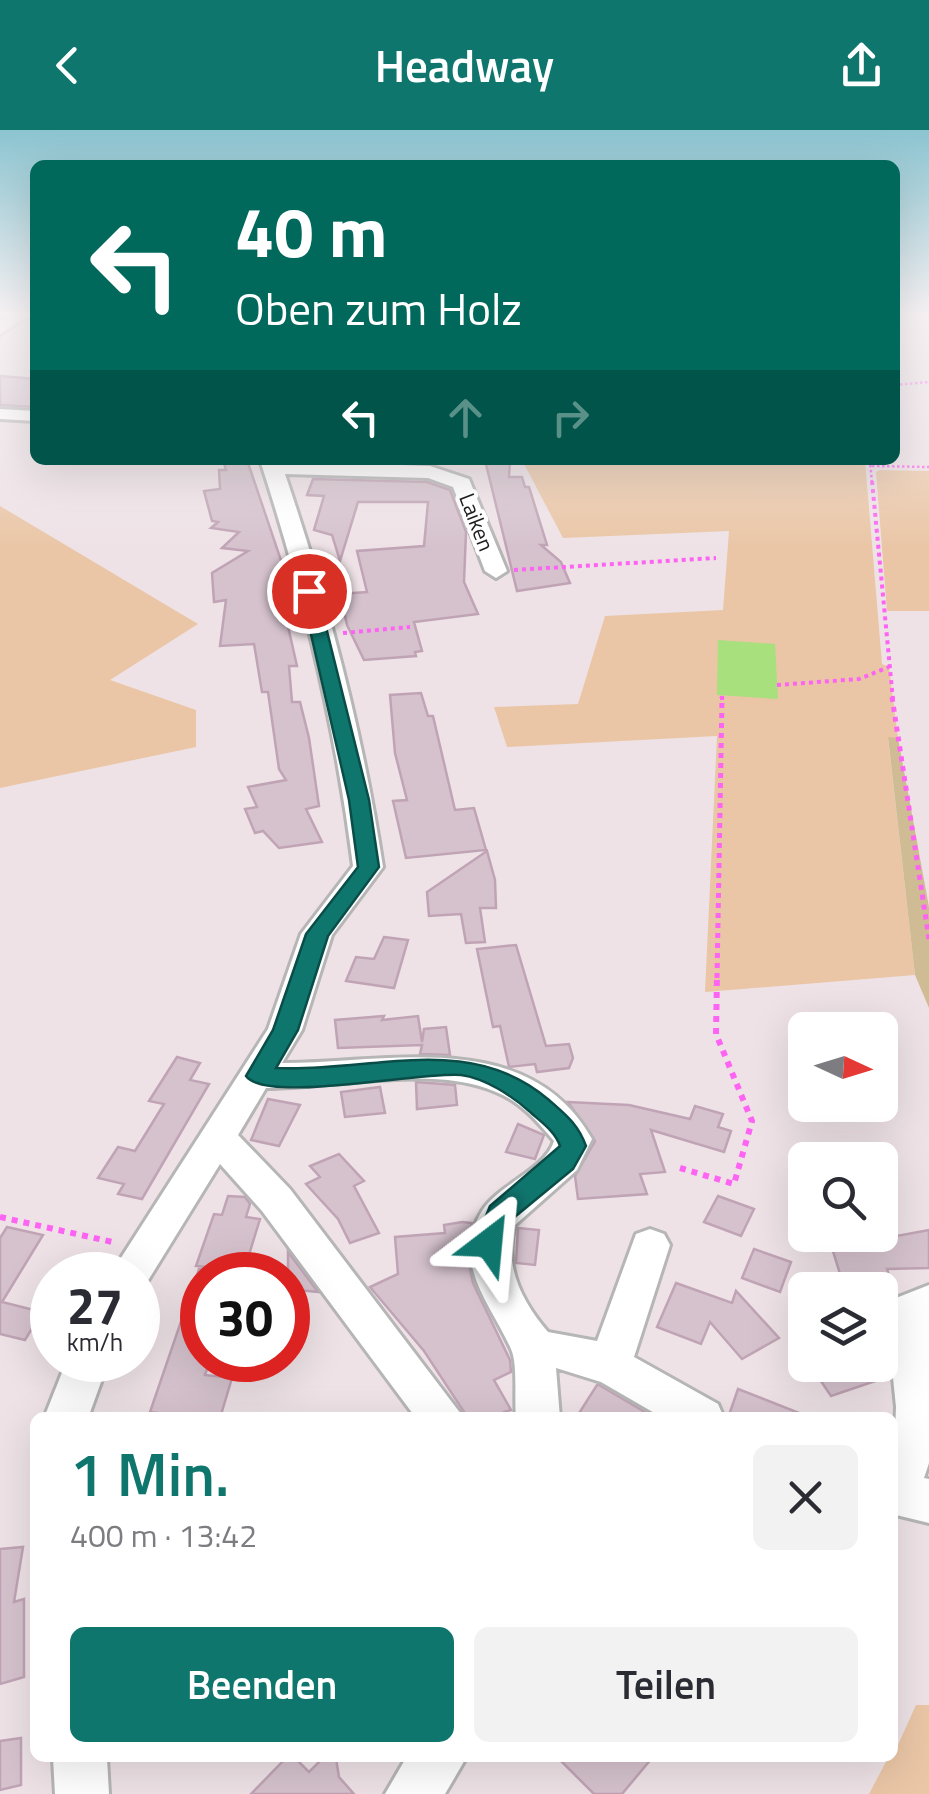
<!DOCTYPE html>
<html lang="de">
<meta charset="utf-8">
<style>
:root{--surface:#fff;--page:#f2f2f3;--text:#2b2b33;--muted:#7c7c81;--accent:#0f766e}
body{margin:0;font-family:"Titillium Web",sans-serif;background:var(--page);color:var(--text);height:100vh;display:flex;flex-direction:column;font-size:38px;white-space:nowrap}
*{box-sizing:border-box;margin:0}
p{font-size:32px;color:var(--muted)}
.icon{flex:none;width:55px;height:55px;fill:none;stroke:currentColor;stroke-width:2;stroke-linecap:round;stroke-linejoin:round}
.map{position:relative;flex:1;overflow:hidden}
.details{position:absolute;left:30px;top:1282px;width:868px;height:350px;display:flex;flex-direction:column;background:var(--surface);border-radius:15px;box-shadow:0 10px 40px #0002}
.details>*{flex:none}
.banner{position:absolute;left:30px;top:30px;width:870px;height:305px;border-radius:15px;box-shadow:0 10px 40px #0002;background:#00695c;color:#fff;overflow:hidden}
.needle{width:65px;rotate:94deg}
.controls{position:absolute;left:788px;top:882px;display:grid;gap:20px}
.controls a{display:grid;place-items:center;width:110px;height:110px;border-radius:15px;background:var(--surface);box-shadow:0 10px 40px #0002;font-size:50px}
.speed{position:absolute;left:30px;top:1122px;display:flex;gap:20px;font-size:50px;font-weight:700;text-align:center}
.speed>*{display:grid;place-content:center;width:130px;height:130px;border-radius:50%;background:var(--surface);box-shadow:0 10px 40px #0002;line-height:1}
.speed small{font-size:25px;font-weight:400}
.speed .limit{border:15px solid #d22;background:#fff;color:#111}
.pin{position:absolute;display:grid;place-items:center;width:85px;height:85px;color:#fff;margin:-42px;border:5px solid #fff;border-radius:50%;box-shadow:0 2px 10px #0007}
.me{position:absolute;width:110px;margin:-55px;rotate:29deg;stroke-linejoin:round;filter:drop-shadow(0 0 8px #0008)}
.turn{display:flex;align-items:center;gap:35px;height:210px;padding:0 40px;font-size:45px}
.turn .icon{width:130px;height:130px;stroke-width:2.5}
.turn b{display:block;font-size:70px;line-height:85px}
.lanes{display:flex;align-items:center;height:95px;padding:0 40px;background:#0003;justify-content:center;gap:50px;direction:ltr}
.lanes .off{opacity:.35}
.round{display:grid;place-items:center;flex:none;width:105px;height:105px;border-radius:15px;background:var(--page)}
.summary{display:flex;align-items:center;justify-content:space-between;height:170px;padding:0 40px}
h1{font-size:60px;font-weight:600;line-height:75px;color:var(--accent)}
.action{display:flex;gap:20px;margin-top:auto;padding:20px 40px}
.action a{flex:1;height:115px;border-radius:15px;background:var(--accent);color:#fff;font-size:40px;font-weight:600;line-height:115px;text-align:center}
.action a+a{background:var(--page);color:var(--text)}
header{display:flex;justify-content:space-between;align-items:center;height:130px;padding:0 40px;background:var(--accent);color:#fff;font-size:45px;font-weight:600}
.map>svg:first-child{display:block}
.grass{fill:#eac6a6}
.forest{fill:#cfbc95}
.pitch{fill:#a7e07d}
.building{fill:#d5c2cd;stroke:#c0a4b5;stroke-width:2.5}
.lines{fill:none;stroke-linecap:round;stroke-linejoin:round}
.minor-casing{stroke:#b6b6b6;stroke-width:6}
.path-far3{stroke:#fd64f3;stroke-width:2.5;stroke-dasharray:2.5 2.5;stroke-linecap:butt}
.path-far2{stroke:#fd64f3;stroke-width:4;stroke-dasharray:4 4;stroke-linecap:butt}
.path-far1{stroke:#fd64f3;stroke-width:5;stroke-dasharray:5 5;stroke-linecap:butt}
.path{stroke:#fd64f3;stroke-width:6;stroke-dasharray:6 6;stroke-linecap:butt}
.minor{fill:#fff;fill-rule:evenodd}
.route{fill:#0f766e;stroke:#0a4d48;stroke-width:2.5}
.labels{text-anchor:middle;stroke-width:8;stroke-linejoin:round;paint-order:stroke}
.far-street-label{font-size:22px;fill:#1d1d1d;stroke:#fff}
</style>
<header><svg class="icon" aria-label="back" viewBox="0 0 24 24"><path d="M15 5l-7 7 7 7"/></svg>Headway<svg class="icon" aria-label="share" viewBox="0 0 24 24"><path d="M12 15V3M7 8l5-5 5 5M5 13v7h14v-7"/></svg></header>
<div class="map">
<svg width="929" height="1664" viewBox="0 0 929 1664">
<rect width="100%" height="100%" fill="#eee2e6"/>
<g class="grass">
<path d="M522,330H865L882,534L889,537L898,608H888L915,845L705,862L717,606L507,617L494,577L578,574L605,486L723,480L729,401L563,408Z"/>
<path d="M880,340L929,341V481H887L876,342Z"/>
<path d="M0,376L198,494L110,550L196,580V617L0,658Z"/>
<path d="M916,1575H929V1664H869L888,1628H892Z"/>
</g>
<path class="forest" d="M888,607L898,608L929,777V878L915,845Z"/>
<path class="pitch" d="M718,510L775,514L778,569L717,565Z"/>
<g class="building">
<path d="M0,246L35,249V277L0,275Z"/>
<path d="M223,330H247L287,448L283,449L287,492L297,536H289L292,572H300L309,608L319,676L306,679L322,712L279,718L263,701L255,703L245,679L257,677L248,657L286,650L279,639L268,562H262L254,514L220,516L226,470L214,472L212,443L248,421L222,418L239,402L211,398L218,392L212,391L204,361L220,359L219,340H226Z"/>
<path d="M485,330H510L509,347H522L525,357H529L547,415H541L561,432L570,453L517,461Z"/>
<path d="M313,349L427,352L450,360L466,402L464,452L478,484L414,492L422,521L415,522L416,526L364,530L347,495L340,464L367,462L357,421L424,416L428,372H358L340,431L332,405L314,400L324,366L307,365Z"/>
<path d="M421,563L428,586H433L455,680L474,678L486,720L406,728L393,671L407,670L395,623L390,565Z"/>
<path d="M487,721L495,750L496,778H480L485,812L466,813L461,784L429,786L427,762Z"/>
<path d="M384,807L408,810L394,858L346,851L356,827L374,829Z"/>
<path d="M516,815L546,916L569,914L573,928L569,938L537,942L535,934L509,937L500,896L493,897L477,819Z"/>
<path d="M384,886L382,890L418,886L422,912L424,899L446,897L450,925L420,924L422,915L338,918L335,890Z"/>
<path d="M177,927L200,933L190,950L209,954L142,1069L118,1064L124,1054L98,1048L118,1017L135,1021L164,974L149,971Z"/>
<path d="M416,952L455,955L457,975L417,979Z"/>
<path d="M380,957L385,983L345,987L341,962Z"/>
<path d="M268,969L300,975L279,1016L251,1010Z"/>
<path d="M568,972L629,975L690,989L695,976L723,984L718,997L731,1001L724,1022L651,1000L665,1042L640,1044L647,1064L578,1069L575,1046L595,1011Z"/>
<path d="M518,994L544,1005L535,1029L506,1022Z"/>
<path d="M339,1024L364,1051L354,1056L379,1103L350,1113L338,1089L306,1054L320,1047L310,1036Z"/>
<path d="M228,1066L245,1067L250,1074L246,1087L260,1089L244,1141L196,1136L214,1084L222,1085Z"/>
<path d="M718,1066L754,1079L741,1106L704,1092Z"/>
<path d="M462,1092L472,1093L466,1118L473,1153L510,1230L511,1242L494,1250L511,1280L504,1282L507,1288H468L424,1221L370,1157L398,1144L395,1107L445,1103L444,1095Z"/>
<path d="M7,1097L43,1105L2,1172L42,1182L25,1210L0,1204V1108Z"/>
<path d="M518,1098L539,1100L535,1135L516,1133Z"/>
<path d="M929,1100V1138L887,1139L892,1155L845,1160L832,1118Z"/>
<path d="M754,1119L791,1132L780,1162L742,1148Z"/>
<path d="M288,1122L318,1162L288,1159Z"/>
<path d="M199,1139H202V1230H210L205,1245L232,1248L220,1288H163L164,1284L150,1282Z"/>
<path d="M676,1153L732,1173L736,1161L779,1208L742,1229L710,1192L701,1214L657,1197Z"/>
<path d="M810,1235H855L884,1248L831,1266Z"/>
<path d="M597,1255H599L655,1288H576Z"/>
<path d="M738,1259L807,1286V1288H728Z"/>
<path d="M23,1417L14,1472L24,1469V1547L0,1554V1419Z"/>
<path d="M21,1608V1655L0,1660V1611Z"/>
<path d="M286,1628H295L309,1642L323,1628H336L339,1647L354,1664H251Z"/>
<path d="M558,1628H652L622,1664H594Z"/>
</g>
<g class="lines">
<g class="minor-casing">
<g id="minor">
<path d="M12,185H30L0,204V192Z"/>
<path d="M0,279L35,281V291L0,289Z"/>
<path d="M260,330L430,336L469,349L507,441L496,448L485,441L453,357L428,348L285,344C328,471 363,604 383,737L332,805L302,900L282,933C388,933 528,896 592,1009L577,1040L515,1095C503,1135 522,1172 548,1202L597,1211L636,1104L650,1099L664,1104L670,1115L634,1227L718,1274L724,1288H663L601,1252L556,1238L560,1288H516C514,1268 518,1234 511,1219C491,1174 450,1132 482,1081C499,1054 545,1040 554,1011C537,991 521,972 496,962C434,934 334,958 266,958L238,1005L290,1059L464,1288H416L262,1081L220,1034L144,1157L138,1159V1145H110L268,899L301,804L353,736C336,599 303,462 260,330Z"/>
<path d="M929,1155V1333L924,1348L929,1349V1393L892,1384L896,1277L887,1189L896,1168Z"/>
<path d="M67,1230H109L88,1288H44Z"/>
<path d="M53,1628H107L109,1664H55Z"/>
<path d="M406,1628H466L445,1664H385Z"/>
</g>
</g>
<g class="path-far3">
<path d="M895,255L929,252"/>
<path d="M870,330L872,354"/>
<path d="M872,336L929,337"/>
</g>
<g class="path-far2">
<path d="M872,351L893,570"/>
<path d="M514,440L716,428"/>
<path d="M343,503L410,497"/>
<path d="M777,555L859,549L889,537"/>
<path d="M722,570V565"/>
</g>
<g class="path-far1">
<path d="M892,567L929,809"/>
<path d="M717,848L722,567"/>
</g>
<g class="path">
<path d="M680,1038L734,1054L752,991L716,904L717,845"/>
<path d="M0,1087L117,1113"/>
</g>
<use href="#minor" class="minor"/>
</g>
<linearGradient id="sky" x2="0" y2="1"><stop stop-color="#8bc4d0"/><stop offset="0.44" stop-color="#f7f2f4"/><stop offset="1" stop-color="#f7f2f4" stop-opacity="0"/></linearGradient>
<rect width="929" height="418" fill="url(#sky)"/>
<path class="route" d="M309,456L317,461L369,670L379,737L328,806L298,900L276,938C371,943 469,901 549,970C566,985 578,994 586,1016L573,1039L511,1090L499,1121H479L475,1113L490,1076L560,1016C555,1001 541,992 529,981C512,966 485,948 461,945C423,941 266,974 246,946L273,900L306,804L358,737L349,670L301,461Z"/>
<g class="labels">
<g class="far-street-label">
<text transform="translate(477 392) rotate(69)" y="8">Laiken</text>
</g>
</g>
</svg>
<div class="controls">
<a><svg class="needle" viewBox="-14 -14 28 28"><path d="M0-13l5 13h-10z" fill="#e53935"/><path d="M0 13l5-13h-10z" fill="#7c7c81"/></svg></a>
<a><svg class="icon" aria-label="search" viewBox="0 0 24 24"><circle cx="10" cy="10" r="6"/><path d="M15 15l6 6"/></svg></a>
<a><svg class="icon" aria-label="layers" viewBox="0 0 24 24"><path d="M12 4l9 5-9 5-9-5zM3 14l9 5 9-5"/></svg></a>
</div>
<div class="speed"><div>27<small>km/h</small></div><div class="limit">30</div></div>
<div class="pin" style="left:309px;top:461px;background:#d93025"><svg class="icon" aria-label="arrive" viewBox="0 0 24 24"><path d="M6 21V4h12l-3 4 3 4H6"/></svg></div>
<svg class="me" style="left:489px;top:1113px" viewBox="-20 -20 40 40"><path d="M0-17L14 15 0 8-14 15z" fill="#0f766e" stroke="#fff" stroke-width="4"/></svg>
<div class="banner">
<div class="turn"><svg class="icon" aria-label="left" viewBox="0 0 24 24"><path d="M17 20v-9H6M10 6l-5 5 5 5"/></svg><div><b>40 m</b>Oben zum Holz</div></div>
<div class="lanes"><svg class="icon" aria-label="left" viewBox="0 0 24 24"><path d="M17 20v-9H6M10 6l-5 5 5 5"/></svg><svg class="icon off" aria-label="ahead" viewBox="0 0 24 24"><path d="M12 20V5M6 11l6-6 6 6"/></svg><svg class="icon off" aria-label="right" viewBox="0 0 24 24"><path d="M7 20v-9h11M14 6l5 5-5 5"/></svg></div>
</div>
<section class="details">
<div class="summary"><div><h1>1 Min.</h1><p>400 m · 13:42</p></div><a class="round"><svg class="icon" aria-label="close" viewBox="0 0 24 24"><path d="M6 6l12 12M18 6L6 18"/></svg></a></div>
<div class="action"><a>Beenden</a><a>Teilen</a></div>
</section>
</div>
